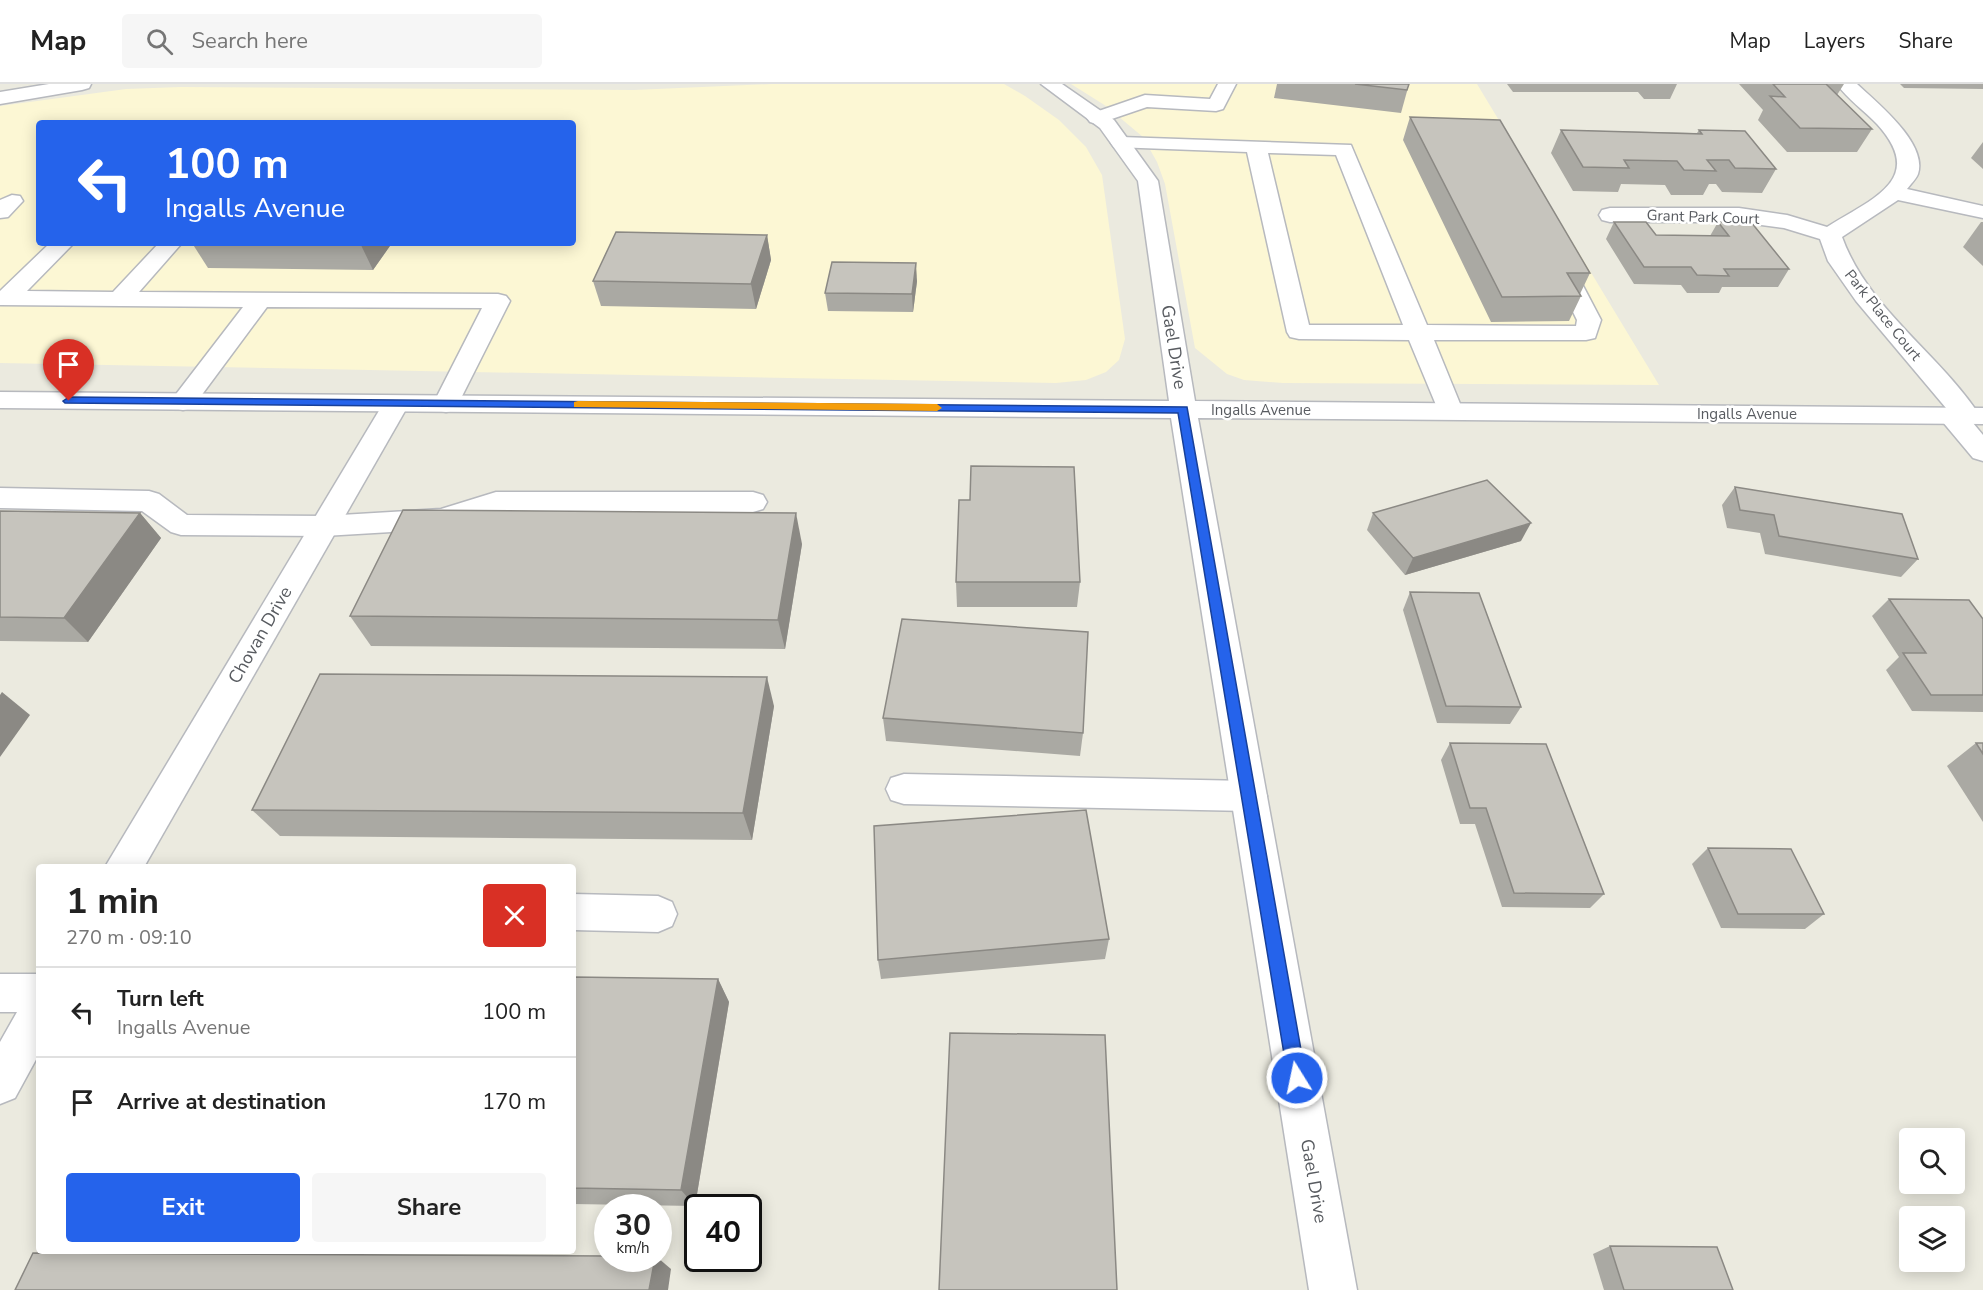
<!DOCTYPE html>
<meta charset="utf-8">
<style>
:root{--surface:#fff;--page:#f6f6f6;--text:#222;--muted:#767676;--line:#e0e0e0;--accent:#2563eb}
body{margin:0;font-family:"Nunito Sans",sans-serif;background:var(--page);color:var(--text);height:100vh;display:flex;flex-direction:column;font-size:22px;white-space:nowrap}
*{box-sizing:border-box;margin:0}
p{font-size:20px;color:var(--muted)}
.icon{flex:none;width:33px;height:33px;fill:none;stroke:currentColor;stroke-width:2;stroke-linecap:round;stroke-linejoin:round}
.map{position:relative;flex:1;overflow:hidden}
.panel{position:absolute;left:36px;top:780px;width:540px;height:390px;display:flex;flex-direction:column;background:var(--surface);border-radius:6px;box-shadow:0 3px 15px #0003}
.panel>*{flex:none}
.banner{position:absolute;left:36px;top:36px;width:540px;height:126px;border-radius:6px;box-shadow:0 3px 15px #0003;background:#2563eb;color:#fff;overflow:hidden}
.buttons{position:absolute;left:1899px;top:1044px;display:grid;gap:12px}
.buttons a{display:grid;place-items:center;width:66px;height:66px;border-radius:6px;background:var(--surface);box-shadow:0 3px 15px #0003;font-size:30px}
.speed{position:absolute;left:594px;top:1110px;display:flex;gap:12px;font-size:30px;font-weight:700;text-align:center}
.speed>*{display:grid;place-content:center;width:78px;height:78px;border-radius:50%;background:var(--surface);box-shadow:0 3px 15px #0003;line-height:1}
.speed small{font-size:15px;font-weight:400}
.speed .limit{border:3px solid #111;border-radius:9px;background:#fff;color:#111}
.pin{position:absolute;display:grid;place-items:center;width:51px;height:51px;color:#fff;margin:-62px -26px;border-radius:50% 50% 50% 0;rotate:-45deg;box-shadow:0 0 6px #0007}
.pin .icon{rotate:45deg}
.me{position:absolute;width:66px;margin:-33px;rotate:350deg;stroke-linejoin:round;filter:drop-shadow(0 0 4px #0008)}
.turn{display:flex;align-items:center;gap:21px;height:126px;padding:0 30px;font-size:27px}
.turn .icon{width:78px;height:78px;stroke-width:2.5}
.turn b{display:block;font-size:42px;line-height:51px}
.round{display:grid;place-items:center;flex:none;width:63px;height:63px;border-radius:6px;background:var(--page)}
.head{display:flex;align-items:center;justify-content:space-between;height:102px;padding:0 30px}
h1{font-size:36px;font-weight:700;line-height:45px}
.action{display:flex;gap:12px;margin-top:auto;padding:12px 30px}
.action a{flex:1;height:69px;border-radius:6px;background:var(--accent);color:#fff;font-size:24px;font-weight:700;line-height:69px;text-align:center}
.action a+a{background:var(--page);color:var(--text)}
ul{padding:0;list-style:none}
li{display:flex;align-items:center;gap:18px;height:90px;padding:0 30px;border-top:2px solid var(--line)}
li div{flex:1}
li b{display:block;font-size:22px}
li em{font-style:normal}
header{display:flex;align-items:center;gap:36px;box-sizing:border-box;height:84px;padding:0 30px;background:var(--surface);border-bottom:2px solid var(--line)}
header strong{font-size:28px}
nav{display:flex;gap:33px;margin-inline-start:auto;font-size:21px}
.search{width:420px;height:54px;background:var(--page);display:flex;align-items:center;gap:15px;box-sizing:border-box;padding:0 21px;border-radius:6px;color:var(--muted);font-size:22px}
.map>svg:first-child{display:block}
.commercial{fill:#fcf7d4;fill-rule:evenodd}
.lines{fill:none;stroke-linecap:round;stroke-linejoin:round}
.service-casing{stroke:#b7b9be;stroke-width:3}
.minor-casing{stroke:#b7b9be;stroke-width:3}
.tertiary-casing{stroke:#b7b9be;stroke-width:3}
.service{fill:#fff;fill-rule:evenodd}
.minor{fill:#fff;fill-rule:evenodd}
.tertiary{fill:#fff;fill-rule:evenodd}
.wall{fill:#aaa9a3}
.shaded-wall{fill:#8b8984}
.building{fill:#c6c4bd;stroke:#8b8984;stroke-width:1.5}
.route{fill:#2563eb;stroke:#184099;stroke-width:1.5}
.slow{fill:#f59e0b}
.labels{text-anchor:middle;stroke-width:5;stroke-linejoin:round;paint-order:stroke}
.far-street-label{font-size:15px;fill:#585b60;stroke:#fff}
.street-label{font-size:18px;fill:#585b60;stroke:#fff}
</style>
<header>
<strong>Map</strong>
<div class="search"><svg class="icon" aria-label="search" viewBox="0 0 24 24"><circle cx="10" cy="10" r="6"/><path d="M15 15l6 6"/></svg>Search here</div>
<nav><a>Map</a><a>Layers</a><a>Share</a></nav>
</header>
<div class="map">
<svg width="1983" height="1206" viewBox="0 0 1983 1206">
<rect width="100%" height="100%" fill="#ebeadf"/>
<g class="commercial">
<path d="M772,0H1004L1025,12L1059,36L1086,63L1102,91L1125,255L1119,276L1106,288L1086,296L1056,299L0,279V22L126,5L181,3L634,6ZM39,39H573V159H39Z"/>
<path d="M1071,0H1477L1659,301L1283,299L1244,296L1227,290L1195,264L1165,100L1157,78L1143,53L1106,22Z"/>
</g>
<g class="lines">
<g class="service-casing">
<g id="service">
<path d="M1218,0H1236L1223,25L1216,27L1147,23L1097,40L1090,38L1087,34L1090,30L1145,11L1210,15Z"/>
<path d="M1121,53L1351,61L1427,241L1576,242L1577,236L1547,175L1550,170L1558,168L1566,170L1569,175L1601,236L1595,254L1586,256H1434L1463,327L1459,333L1450,335L1441,333L1409,256L1299,255L1290,253L1287,248L1247,68L1114,63L1111,59L1114,55ZM1268,69L1336,71L1403,241H1309Z"/>
<path d="M12,111L20,112L23,117L8,133L0,134V116Z"/>
<path d="M50,159H74L27,207L113,208L159,159H182L139,208L498,210L506,212L510,217L455,326L446,328L437,326L433,320L482,224L267,223L192,324L183,326L174,324L170,318L243,223L0,221V207Z"/>
<path d="M0,404L149,407L159,410L187,431L324,432L441,425L496,408H753L763,411L767,418L763,425L753,428H497L442,445L324,452L181,451L171,448L142,427L0,424Z"/>
<path d="M904,690L1249,697L1262,701L1267,712L1262,723L1249,727L904,720L891,716L886,705L891,694Z"/>
<path d="M573,810L658,812L672,818L677,830L672,842L658,848L573,846Z"/>
</g>
</g>
<g class="minor-casing">
<g id="minor">
<path d="M1837,0H1857C1876,18 1928,59 1918,90C1916,95 1910,101 1907,105L1983,122V134L1898,116L1842,153C1868,225 1939,269 1980,332L1973,339L1983,351V377L1973,374L1942,337L1938,331L1942,325L1946,324L1856,217L1828,177L1820,155L1784,144L1739,138H1610L1602,136L1599,131L1602,126L1610,124H1739L1787,131L1827,143C1871,115 1928,96 1877,40C1864,26 1847,15 1837,0Z"/>
<path d="M396,312L405,314L409,320L144,783H105L383,320L387,314Z"/>
<path d="M0,890H39V970L15,1014L0,1020V958L17,928H0Z"/>
</g>
</g>
<g class="tertiary-casing">
<g id="tertiary">
<path d="M49,0H91L89,4L82,6L0,20V8Z"/>
<path d="M1041,0H1062L1114,36L1158,97L1195,317L1983,324V340L1198,334L1357,1206H1309L1171,334L0,324V308L1169,317L1138,97L1100,44Z"/>
</g>
</g>
<use href="#service" class="service"/>
<use href="#minor" class="minor"/>
<use href="#tertiary" class="tertiary"/>
</g>
<g class="wall">
<path d="M1277,0H1409L1401,29L1274,14Z"/>
<path d="M1507,0H1677L1670,15H1644L1638,8H1513Z"/>
<path d="M1739,0H1844L1837,11L1872,45L1857,68H1787L1758,36L1763,26Z"/>
<path d="M1900,0H1983V5L1904,4Z"/>
<path d="M1410,33L1590,189L1580,210L1581,212L1569,237L1491,238L1403,56Z"/>
<path d="M1561,46L1697,49L1699,46L1776,85L1762,109L1722,108L1716,100H1709L1703,111H1671L1665,101L1621,100L1618,108L1573,107L1551,69Z"/>
<path d="M1983,58V85L1971,74Z"/>
<path d="M1614,138L1656,151L1710,152L1718,138L1789,185L1778,203H1722L1719,209H1687L1681,201L1634,200L1606,155Z"/>
<path d="M1981,138H1983V182L1963,163Z"/>
<path d="M767,151L771,176L756,225L601,222L593,197Z"/>
<path d="M192,159H392L373,186L208,184Z"/>
<path d="M917,197L913,228L828,227L825,209Z"/>
<path d="M1735,403L1918,475L1901,493L1765,470L1760,449L1727,444L1722,421Z"/>
<path d="M0,427L140,429L161,454L88,558L0,557Z"/>
<path d="M1373,429L1521,457L1405,491L1367,446Z"/>
<path d="M802,460L785,565L371,562L350,532Z"/>
<path d="M956,498H1080L1077,523H957Z"/>
<path d="M1410,508L1521,623L1510,640L1437,639L1403,526Z"/>
<path d="M1889,515L1983,535V628L1912,627L1886,586L1899,573L1872,532Z"/>
<path d="M774,622L752,756L280,752L252,726Z"/>
<path d="M883,634L1083,649L1080,672L886,657Z"/>
<path d="M1450,659L1604,810L1590,824L1502,823L1475,740H1460L1441,676Z"/>
<path d="M1976,659H1983V738L1947,682Z"/>
<path d="M1708,764L1824,830L1805,845L1721,844L1692,780Z"/>
<path d="M1109,855L1105,875L881,895L878,876Z"/>
<path d="M573,893L718,895L729,918L695,1122L573,1120Z"/>
<path d="M1610,1162L1733,1206H1604L1593,1170Z"/>
</g>
<g class="shaded-wall">
<path d="M767,151L771,176L756,225L751,200Z"/>
<path d="M360,159H392L373,186Z"/>
<path d="M916,179L917,197L913,228L912,210Z"/>
<path d="M140,429L161,454L88,558L64,534Z"/>
<path d="M796,429L802,460L785,565L778,536Z"/>
<path d="M1531,439L1521,457L1405,491L1413,474Z"/>
<path d="M767,593L774,622L752,756L743,729Z"/>
<path d="M2,608L30,631L0,673V611Z"/>
<path d="M718,895L729,918L695,1122L681,1106Z"/>
<path d="M655,1174H658L671,1185L668,1206H649Z"/>
</g>
<g class="building">
<path d="M1355,0H1409L1407,6Z"/>
<path d="M1773,0H1826L1872,45L1800,44L1770,12L1785,13Z"/>
<path d="M1410,33L1500,36L1590,189H1567L1581,212L1502,213Z"/>
<path d="M1561,46L1702,50L1699,46L1745,47L1776,85L1735,84L1729,76H1707L1716,87L1684,86L1677,77L1624,76L1629,84L1583,83Z"/>
<path d="M1614,138H1646L1656,151L1729,152L1718,138H1751L1789,185H1724L1729,192L1697,191L1691,183H1644Z"/>
<path d="M616,148L767,151L751,200L593,197Z"/>
<path d="M832,178L916,179L912,210L825,209Z"/>
<path d="M971,382L1074,383L1080,498H956L959,416H970Z"/>
<path d="M1487,396L1531,439L1413,474L1373,429Z"/>
<path d="M1735,403L1902,430L1918,475L1779,452L1774,431L1740,426Z"/>
<path d="M403,426L796,429L778,536L350,532Z"/>
<path d="M0,427L140,429L64,534L0,533Z"/>
<path d="M1410,508L1479,509L1521,623L1446,622Z"/>
<path d="M1889,515L1969,516L1983,535V611H1931L1903,569H1926Z"/>
<path d="M902,535L1088,548L1083,649L883,634Z"/>
<path d="M320,590L767,593L743,729L252,726Z"/>
<path d="M1450,659L1546,660L1604,810L1514,809L1486,724H1470Z"/>
<path d="M1976,659H1983V670Z"/>
<path d="M1086,726L1109,855L878,876L874,742Z"/>
<path d="M1708,764L1791,765L1824,830H1738Z"/>
<path d="M573,893L718,895L681,1106L573,1104Z"/>
<path d="M950,949L1105,951L1117,1206H939Z"/>
<path d="M1610,1162L1717,1163L1733,1206H1624Z"/>
<path d="M33,1169L608,1172V1174H655L649,1206H15Z"/>
</g>
<path class="route" d="M69,313L1187,323L1306,994L1303,1000L1297,1003L1291,1000L1288,994L1178,329L65,319L63,317Z"/>
<path class="slow" d="M578,317L937,320L942,324L937,327L574,323V318Z"/>
<g class="labels">
<g class="far-street-label">
<text transform="translate(1703 133) rotate(2)" y="5">Grant Park Court</text>
<text transform="translate(1883 231) rotate(51)" y="5">Park Place Court</text>
<text x="1261" y="331">Ingalls Avenue</text>
<text x="1747" y="335">Ingalls Avenue</text>
</g>
<g class="street-label">
<text transform="translate(1174 263) rotate(81)" y="6">Gael Drive</text>
<text transform="translate(260 551) rotate(-60)" y="6">Chovan Drive</text>
<text transform="translate(1314 1097) rotate(80)" y="6">Gael Drive</text>
</g>
</g>
</svg>
<div class="buttons">
<a><svg class="icon" aria-label="search" viewBox="0 0 24 24"><circle cx="10" cy="10" r="6"/><path d="M15 15l6 6"/></svg></a>
<a><svg class="icon" aria-label="layers" viewBox="0 0 24 24"><path d="M12 4l9 5-9 5-9-5zM3 14l9 5 9-5"/></svg></a>
</div>
<div class="speed"><div>30<small>km/h</small></div><div class="limit">40</div></div>
<div class="pin" style="left:69px;top:317px;background:#d93025"><svg class="icon" aria-label="arrive" viewBox="0 0 24 24"><path d="M6 21V4h12l-3 4 3 4H6"/></svg></div>
<svg class="me" style="left:1297px;top:994px" viewBox="-20 -20 40 40"><circle r="17" fill="#2563eb" stroke="#fff" stroke-width="3"/><path d="M0-11L8 9 0 5-8 9z" fill="#fff"/></svg>
<div class="banner">
<div class="turn"><svg class="icon" aria-label="left" viewBox="0 0 24 24"><path d="M17 20v-9H6M10 6l-5 5 5 5"/></svg><div><b>100 m</b>Ingalls Avenue</div></div>
</div>
<section class="panel">
<div class="head"><div><h1>1 min</h1><p>270 m · 09:10</p></div><a class="round" style="background:#d93025;color:#fff"><svg class="icon" aria-label="close" viewBox="0 0 24 24"><path d="M6 6l12 12M18 6L6 18"/></svg></a></div>
<ul>
<li><svg class="icon" aria-label="left" viewBox="0 0 24 24"><path d="M17 20v-9H6M10 6l-5 5 5 5"/></svg><div><b>Turn left</b><p>Ingalls Avenue</p></div><em>100 m</em></li>
<li><svg class="icon" aria-label="arrive" viewBox="0 0 24 24"><path d="M6 21V4h12l-3 4 3 4H6"/></svg><div><b>Arrive at destination</b></div><em>170 m</em></li>
</ul>
<div class="action"><a>Exit</a><a>Share</a></div>
</section>
</div>
